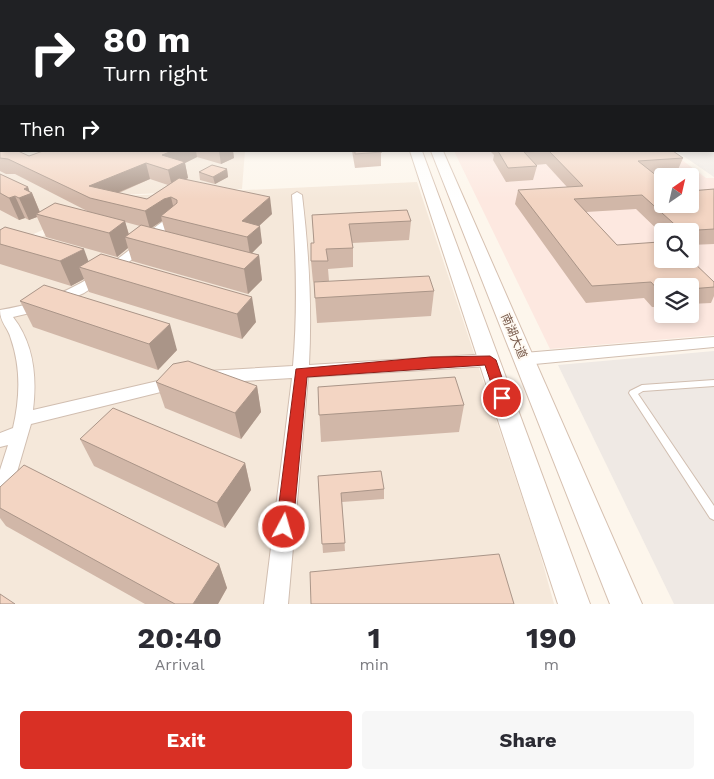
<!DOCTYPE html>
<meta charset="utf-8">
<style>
:root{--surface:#fff;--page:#f7f7f7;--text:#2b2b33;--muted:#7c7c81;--accent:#d93025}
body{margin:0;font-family:"Work Sans","Noto Sans SC",sans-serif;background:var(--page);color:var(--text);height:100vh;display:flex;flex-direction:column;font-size:19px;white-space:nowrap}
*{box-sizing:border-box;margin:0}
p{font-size:16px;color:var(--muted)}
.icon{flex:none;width:28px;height:28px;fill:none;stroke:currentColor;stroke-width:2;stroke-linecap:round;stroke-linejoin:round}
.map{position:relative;height:604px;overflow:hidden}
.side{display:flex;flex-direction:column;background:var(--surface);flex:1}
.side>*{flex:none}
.guide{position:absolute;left:0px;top:0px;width:715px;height:152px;box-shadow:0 2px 8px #0003;background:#202124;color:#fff;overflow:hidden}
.needle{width:32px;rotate:34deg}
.buttons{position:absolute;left:654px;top:168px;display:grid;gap:10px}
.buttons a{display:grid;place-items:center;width:45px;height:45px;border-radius:5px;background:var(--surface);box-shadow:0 2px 8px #0003;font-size:25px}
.pin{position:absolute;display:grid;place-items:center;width:42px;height:42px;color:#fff;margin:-21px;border:2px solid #fff;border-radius:50%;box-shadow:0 1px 5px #0007}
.me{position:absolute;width:55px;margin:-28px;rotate:6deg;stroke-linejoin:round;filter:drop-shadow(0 0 4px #0008)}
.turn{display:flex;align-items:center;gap:18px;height:105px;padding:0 20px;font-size:22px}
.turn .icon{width:65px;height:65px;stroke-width:2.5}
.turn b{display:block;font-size:35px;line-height:42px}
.then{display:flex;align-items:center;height:48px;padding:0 20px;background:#0003;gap:10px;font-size:19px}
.eta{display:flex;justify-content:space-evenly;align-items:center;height:85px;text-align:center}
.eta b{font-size:30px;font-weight:700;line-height:35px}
.action{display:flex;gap:10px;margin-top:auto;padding:10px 20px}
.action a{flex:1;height:58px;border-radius:5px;background:var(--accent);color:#fff;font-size:20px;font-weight:700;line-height:58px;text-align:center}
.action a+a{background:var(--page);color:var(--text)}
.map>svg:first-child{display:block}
.residential{fill:#f5e8da}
.commercial{fill:#fde8e0;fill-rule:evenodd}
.industrial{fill:#efe9e4}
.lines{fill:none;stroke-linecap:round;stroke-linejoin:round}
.lane-casing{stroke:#d1beb0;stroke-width:2}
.street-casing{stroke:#d1beb0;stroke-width:2}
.secondary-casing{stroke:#d6c0b0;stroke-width:2}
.lane{fill:#fff;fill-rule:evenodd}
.street{fill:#fff;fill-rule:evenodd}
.secondary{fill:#fff;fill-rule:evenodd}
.wall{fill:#d1b7a8;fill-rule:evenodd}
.shaded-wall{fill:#aa9588}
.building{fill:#f3d5c3;stroke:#aa9588}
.route{fill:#d93025;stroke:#8d1f18}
.labels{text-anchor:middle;stroke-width:4;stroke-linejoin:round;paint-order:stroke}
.street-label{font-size:12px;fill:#7a5c4d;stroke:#fffaf3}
</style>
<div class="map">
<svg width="714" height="604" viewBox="0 0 714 604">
<rect width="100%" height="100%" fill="#fdf6ec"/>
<g class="residential">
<path d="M0,128L1,151H245L242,189L120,195L7,246L0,240Z"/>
<path d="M417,182L538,546L554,604H0V258L121,196Z"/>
</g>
<path class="commercial" d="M454,151H670L706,178H714V335L550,349ZM662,176H690V204H662ZM662,231H690V259H662ZM662,286H690V314H662Z"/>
<g class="industrial">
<path d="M714,115V177L676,151H714Z"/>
<path d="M714,351V604H674L558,365Z"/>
</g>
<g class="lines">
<g class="lane-casing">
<path id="lane" d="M714,380V386L643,391L638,394L714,506V520L710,518L629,393L630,391L642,385Z"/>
</g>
<g class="street-casing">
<g id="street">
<path d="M297,192L302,195C309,252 312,308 309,365L489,354L495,356L497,360L495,364L489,366L308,377L288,604H264L292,378L208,383L202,381L200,377L202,373L208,371L293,366C298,309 296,252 292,195Z"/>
<path d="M174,216L180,219L178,221L118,271L84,293L51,308L13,317C34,344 37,377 33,410L175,377L181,379L183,383L181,387L31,424L10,496L7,502L0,505V470L8,445L0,447V433L13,428C20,398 21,368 11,339C8,327 0,323 0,310C52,302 87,283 128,251C139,242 161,219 174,216Z"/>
<path d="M714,337V347L524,365L519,363L516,359L519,355L524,353Z"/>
</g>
</g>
<g class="secondary-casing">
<g id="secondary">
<rect x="0" y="120" width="1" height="6"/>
<path d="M410,151H422L590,604H558Z"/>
<path d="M431,151H443L642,604H610Z"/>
</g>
</g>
<use href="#lane" class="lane"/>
<use href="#street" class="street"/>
<use href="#secondary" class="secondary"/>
</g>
<g class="wall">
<path d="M0,143L29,156L43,151H233L234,158L221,164L197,157L185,163L188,178L186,179L272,214L259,226L262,243L252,253L259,255L262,280L248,294L132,261L128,248L117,257L46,237L37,217L29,220L25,218L19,220L0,210V174L28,187L29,191L32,193L40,212L91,213L15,174H6L0,171ZM150,179L168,185L147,199L119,193ZM162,221L165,231L151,228L159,222ZM125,222L140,226L129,234Z"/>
<path d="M352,151H381V166L355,168Z"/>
<path d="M490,151H673L683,158L677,172L654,173L662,204L714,189V244L690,245V231H662V234L636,209L586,212L617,245L662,259L714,282V296L711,303L690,304V286H662V307H652L644,298L586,303L515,204L518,190L567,187L546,164L535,165L537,166L533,180L506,182L493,160L494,155Z"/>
<path d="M227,169L228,177L215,184L200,180L199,172Z"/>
<path d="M312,215L411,221L409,240L352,243L353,248V267L328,269L329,281L313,282L311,261L314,243Z"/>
<path d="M0,230L88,262L101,254L256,322L242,339L89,292L84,279L71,286L0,264Z"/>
<path d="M314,282L434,291L431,316L317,323Z"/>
<path d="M20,301L177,350L158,370L33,327Z"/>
<path d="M156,382L257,386L261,412L241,439L165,408Z"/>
<path d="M318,387L464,405L459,432L321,442Z"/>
<path d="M80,439L245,463L251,490L225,528L94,466Z"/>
<path d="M318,476L384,489V499L342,502L345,551L323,553Z"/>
<path d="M0,487L219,564L227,588L218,604H145L6,526L0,518Z"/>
</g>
<g class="shaded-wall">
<path d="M172,151H196L197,157L185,163L188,178L172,186L168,170L162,155Z"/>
<path d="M219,151H233L234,158L221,164Z"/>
<path d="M146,163L150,179L100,200L89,186Z"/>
<path d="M227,169L228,177L215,184L213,177Z"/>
<path d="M28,187L30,193H32L41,215L36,214L37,217L29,220L19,198L24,189Z"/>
<path d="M15,196L25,218L19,220L9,198Z"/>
<path d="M171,197L175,214L161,216L162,221L150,229L145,211L164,199Z"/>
<path d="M270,197L272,214L247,237L242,221Z"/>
<path d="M125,221L130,239L125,237L128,248L117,257L109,233Z"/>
<path d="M260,226L262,243L250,255L247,237Z"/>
<path d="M84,249L92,271L79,267L84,279L71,286L60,261Z"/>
<path d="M259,255L262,280L248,294L244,269Z"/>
<path d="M252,297L256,322L242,339L237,314Z"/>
<path d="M170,324L177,350L158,370L149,344Z"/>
<path d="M257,386L261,412L241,439L235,413Z"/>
<path d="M245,463L251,490L225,528L217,503Z"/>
<path d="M219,564L227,588L218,604H193Z"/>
</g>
<g class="building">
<path d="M0,143L1,144V151H18L29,156L43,151H172L162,155L185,162L168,170L146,163L89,186L147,199L179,178L270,197L242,221L260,226L247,237L161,216L177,203V200L171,197L164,199L145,211L90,198L8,159L0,158Z"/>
<path d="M355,151H381L382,152L355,154Z"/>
<path d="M498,151H547L524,152L537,166L508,168Z"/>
<path d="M549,151H673L683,158L638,161L662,180V204H690V191L714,189V229L682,231L642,195L574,199L617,245L659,242L662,246V259H690L714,282V287L690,289V286H662V291H659L651,282L592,286L518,190L583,186Z"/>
<path d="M212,165L227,169L213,177L199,172Z"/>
<path d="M0,174L28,187L24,189L32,193L19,198L15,196L9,198L0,193Z"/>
<path d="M55,203L125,221L109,233L36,214Z"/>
<path d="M407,210L411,221L349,224L353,248L326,249L328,261H311V243H314L312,215Z"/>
<path d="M141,225L259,255L244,269L125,237Z"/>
<path d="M5,227L84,249L60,261L0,244V230Z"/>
<path d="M101,254L252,297L237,314L79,267Z"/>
<path d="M429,276L434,291L315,298L314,282Z"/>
<path d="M44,285L170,324L149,344L20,301Z"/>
<path d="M188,361L257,386L235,413L156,382L173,364Z"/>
<path d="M455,377L464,405L319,415L318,387Z"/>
<path d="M113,408L245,463L217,503L80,439Z"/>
<path d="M24,465L219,564L193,604H175L0,508V487Z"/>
<path d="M381,471L384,489L341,493L345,543L322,544L318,476Z"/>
<path d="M499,554L514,604H311L310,572Z"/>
<path d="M0,594L15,604H0Z"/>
</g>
<linearGradient id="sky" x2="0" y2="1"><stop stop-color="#97c7e8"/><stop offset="0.58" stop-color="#fefbf6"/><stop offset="1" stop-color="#fefbf6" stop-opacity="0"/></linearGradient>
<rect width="714" height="199" fill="url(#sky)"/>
<path class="route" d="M490,356L496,360L509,398L507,401H497L485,365L307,377L293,527L290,533L284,535L278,533L276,527L296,369L431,357Z"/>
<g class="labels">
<g class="street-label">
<text transform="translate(514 336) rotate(67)" y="4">南湖大道</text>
</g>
</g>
</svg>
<div class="buttons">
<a><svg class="needle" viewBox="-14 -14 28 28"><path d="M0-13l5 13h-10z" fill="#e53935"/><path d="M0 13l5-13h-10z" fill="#7c7c81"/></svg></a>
<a><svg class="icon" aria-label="search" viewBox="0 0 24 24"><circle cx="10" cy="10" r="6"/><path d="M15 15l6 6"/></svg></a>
<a><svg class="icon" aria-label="layers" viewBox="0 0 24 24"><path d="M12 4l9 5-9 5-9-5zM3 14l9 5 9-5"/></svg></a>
</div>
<div class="pin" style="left:502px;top:398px;background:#d93025"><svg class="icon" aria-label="arrive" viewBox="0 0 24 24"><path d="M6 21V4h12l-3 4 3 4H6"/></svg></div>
<svg class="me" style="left:284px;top:527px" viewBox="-20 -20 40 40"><circle r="17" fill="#d93025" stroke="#fff" stroke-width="3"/><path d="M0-11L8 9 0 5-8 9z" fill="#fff"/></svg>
<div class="guide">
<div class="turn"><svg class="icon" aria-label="right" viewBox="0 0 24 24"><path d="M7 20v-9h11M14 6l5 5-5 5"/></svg><div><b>80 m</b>Turn right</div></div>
<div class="then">Then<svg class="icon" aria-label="right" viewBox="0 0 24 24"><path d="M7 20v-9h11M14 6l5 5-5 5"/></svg></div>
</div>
</div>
<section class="side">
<div class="eta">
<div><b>20:40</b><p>Arrival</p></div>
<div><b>1</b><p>min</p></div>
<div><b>190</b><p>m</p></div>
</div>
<div class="action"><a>Exit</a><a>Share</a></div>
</section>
